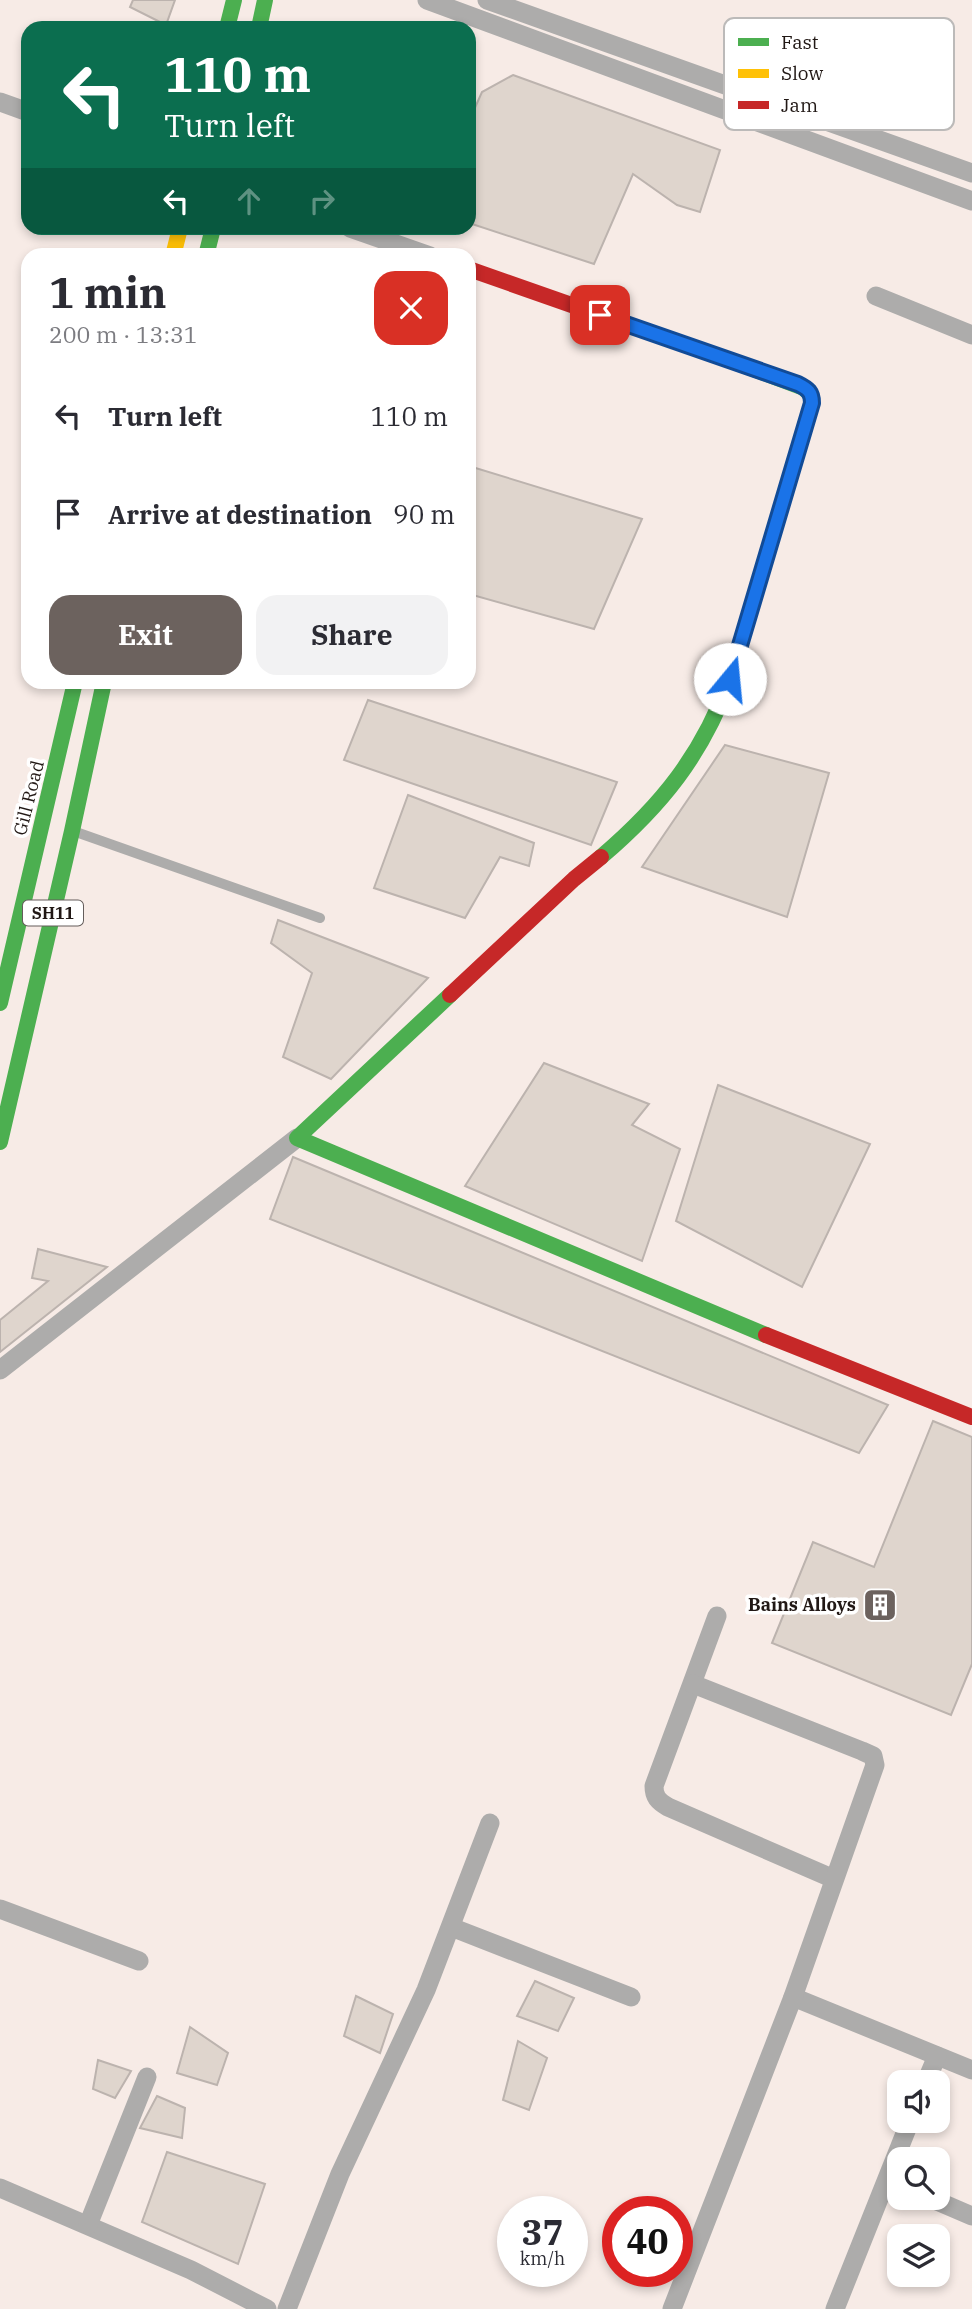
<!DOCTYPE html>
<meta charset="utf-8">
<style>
:root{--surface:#fff;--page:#f2f2f3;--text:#2b2b33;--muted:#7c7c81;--accent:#6c625e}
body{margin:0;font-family:"IBM Plex Serif",serif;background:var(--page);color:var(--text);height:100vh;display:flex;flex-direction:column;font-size:26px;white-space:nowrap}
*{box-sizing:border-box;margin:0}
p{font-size:23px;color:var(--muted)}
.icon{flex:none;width:38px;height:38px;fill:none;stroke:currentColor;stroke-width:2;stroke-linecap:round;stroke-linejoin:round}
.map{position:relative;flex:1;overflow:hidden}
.details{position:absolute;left:21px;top:248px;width:455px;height:441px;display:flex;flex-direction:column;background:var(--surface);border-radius:21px;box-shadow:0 4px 10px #0003}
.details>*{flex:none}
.hud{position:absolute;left:21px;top:21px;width:455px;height:214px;border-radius:21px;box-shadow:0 4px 10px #0003;background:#0b6e4f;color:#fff;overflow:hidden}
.fabs{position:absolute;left:887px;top:2070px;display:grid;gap:14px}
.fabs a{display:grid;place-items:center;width:63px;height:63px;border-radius:14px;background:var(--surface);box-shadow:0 4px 10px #0003;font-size:35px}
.speed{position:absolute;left:497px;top:2196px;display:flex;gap:14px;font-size:35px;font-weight:700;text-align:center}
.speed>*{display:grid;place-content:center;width:91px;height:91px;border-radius:50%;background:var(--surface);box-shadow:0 4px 10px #0003;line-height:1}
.speed small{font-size:18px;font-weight:400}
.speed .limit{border:10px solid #d22;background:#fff;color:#111}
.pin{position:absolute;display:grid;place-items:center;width:60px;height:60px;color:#fff;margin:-30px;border-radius:14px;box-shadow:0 4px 10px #0006}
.me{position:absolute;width:77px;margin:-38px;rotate:17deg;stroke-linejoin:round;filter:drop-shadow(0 0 5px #0008)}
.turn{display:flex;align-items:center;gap:24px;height:147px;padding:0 28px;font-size:32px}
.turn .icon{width:91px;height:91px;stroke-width:2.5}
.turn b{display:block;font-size:49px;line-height:60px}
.lanes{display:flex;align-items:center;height:66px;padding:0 28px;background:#0003;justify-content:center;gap:35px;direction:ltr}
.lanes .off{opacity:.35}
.round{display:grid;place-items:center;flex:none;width:74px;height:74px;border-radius:21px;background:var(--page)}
.summary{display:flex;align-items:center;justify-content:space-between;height:119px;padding:0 28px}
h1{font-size:42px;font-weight:700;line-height:52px}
.button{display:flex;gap:14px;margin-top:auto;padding:14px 28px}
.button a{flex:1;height:80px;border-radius:21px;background:var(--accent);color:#fff;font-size:28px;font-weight:700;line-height:80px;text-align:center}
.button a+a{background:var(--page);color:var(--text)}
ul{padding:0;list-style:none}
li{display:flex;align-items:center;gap:21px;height:98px;padding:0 28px}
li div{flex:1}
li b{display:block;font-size:26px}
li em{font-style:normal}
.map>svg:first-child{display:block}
.building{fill:#dfd5cd;stroke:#bcb3ae;stroke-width:2}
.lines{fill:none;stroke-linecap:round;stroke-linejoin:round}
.lane{stroke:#adacab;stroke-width:10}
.street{stroke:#adacab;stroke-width:19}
.fast{stroke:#4caf50;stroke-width:16}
.slow{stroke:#ffc107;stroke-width:16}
.jam{stroke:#c62828;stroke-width:16}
.route-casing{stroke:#114b97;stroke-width:18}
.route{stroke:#1a73e8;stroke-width:12}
.labels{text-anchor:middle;stroke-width:7;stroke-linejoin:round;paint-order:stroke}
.shield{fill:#fff;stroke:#645d5b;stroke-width:2}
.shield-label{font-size:16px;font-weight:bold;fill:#211815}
.street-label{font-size:18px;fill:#211815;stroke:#fff}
.poi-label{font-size:18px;font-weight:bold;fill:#211815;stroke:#fff;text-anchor:end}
.key{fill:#fff;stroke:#bcbab9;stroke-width:2}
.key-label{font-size:19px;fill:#211815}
</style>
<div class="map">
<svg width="972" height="2309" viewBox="0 0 972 2309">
<rect width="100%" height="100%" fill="#f7ebe6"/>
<g class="building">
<path d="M133,0H175L166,25L130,7Z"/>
<path d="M513,75L720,150L700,212L677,205L633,174L594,264L469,223V121L482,92Z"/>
<path d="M469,466L642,519L594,629L469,594Z"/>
<path d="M368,700L617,782L591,845L344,760Z"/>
<path d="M725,745L829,773L787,917L642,867Z"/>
<path d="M408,795L534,843L529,866L500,857L465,918L374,888Z"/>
<path d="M278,920L428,978L331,1079L283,1057L312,973L271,943Z"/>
<path d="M544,1063L649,1104L632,1125L680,1149L642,1261L465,1186Z"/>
<path d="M718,1085L870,1144L802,1287L676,1221Z"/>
<path d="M293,1157L888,1405L859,1453L270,1219Z"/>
<path d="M38,1249L107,1267L0,1352V1320L48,1281L32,1278Z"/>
<path d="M933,1421L972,1437V1664L951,1715L772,1643L813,1542L874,1567Z"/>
<path d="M535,1981L574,1998L558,2031L517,2016Z"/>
<path d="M356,1996L393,2014L380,2053L344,2036Z"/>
<path d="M190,2027L228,2053L217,2085L177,2073Z"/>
<path d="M518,2041L547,2058L529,2110L503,2100Z"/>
<path d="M98,2060L131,2071L115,2098L93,2089Z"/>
<path d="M157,2096L185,2108L182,2138L140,2128Z"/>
<path d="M167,2152L265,2184L238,2264L142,2222Z"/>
</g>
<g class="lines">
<path class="lane" d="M76,832L320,918"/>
<g class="street">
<path d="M427,0L972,201"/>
<path d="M487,0L972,173"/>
<path d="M0,102L28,112"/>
<path d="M350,228L430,256"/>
<path d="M876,296L972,335"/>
<path d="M0,1370L297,1138"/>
<path d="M717,1616L654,1786C654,1797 658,1801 668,1807L834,1879"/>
<path d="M0,1909L139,1961"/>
<path d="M451,1927L631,1997"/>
<path d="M793,1997L972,2070"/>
<path d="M926,2082L937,2056"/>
<path d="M0,2188L191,2270L267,2309"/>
<path d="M930,2198L972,2216"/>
<path d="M88,2225L147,2077"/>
<path d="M287,2309L340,2174L426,1990L490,1823"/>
<path d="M672,2309L793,1997L875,1765L873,1756L862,1751L693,1684"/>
<path d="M835,2309L910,2121"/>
</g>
<g class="fast">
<path d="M227,28L234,0"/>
<path d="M259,28L265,0"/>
<path d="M206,256L213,228"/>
<path d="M601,857C662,805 702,755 730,679L812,403L810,394L804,388L737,363"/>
<path d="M450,995L297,1138L766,1335"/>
<path d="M0,1003L75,682"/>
<path d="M0,1142L72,831L104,682"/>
</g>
<path class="slow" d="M173,256L180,228"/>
<g class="jam">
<path d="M469,269L737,363"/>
<path d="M450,995L574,879L601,857"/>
<path d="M766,1335L972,1417"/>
</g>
</g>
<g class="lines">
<g class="route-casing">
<path id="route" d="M600,315L798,384C808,389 812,392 812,403L730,679"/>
</g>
<use href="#route" class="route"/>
</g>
<defs>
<g id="building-square" transform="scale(1.75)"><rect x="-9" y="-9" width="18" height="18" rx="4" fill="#6c625e" stroke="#fff"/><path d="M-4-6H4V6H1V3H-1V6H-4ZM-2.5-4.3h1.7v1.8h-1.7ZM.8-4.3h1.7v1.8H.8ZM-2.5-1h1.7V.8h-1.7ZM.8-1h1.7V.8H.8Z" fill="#fff"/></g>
</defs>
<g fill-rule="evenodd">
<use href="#building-square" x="880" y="1605"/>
</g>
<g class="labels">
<rect class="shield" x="23" y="900.5" width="60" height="25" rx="5"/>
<g class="shield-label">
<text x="53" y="919">SH11</text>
</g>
<g class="street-label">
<text transform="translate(29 798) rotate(-76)" y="6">Gill Road</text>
</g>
<g class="poi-label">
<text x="856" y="1611">Bains Alloys</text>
</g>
</g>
<rect x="724" y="18" width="230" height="112" rx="10" class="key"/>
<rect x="738" y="38" width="31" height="8" fill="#4caf50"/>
<rect x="738" y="69" width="31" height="9" fill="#ffc107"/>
<rect x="738" y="101" width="31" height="8" fill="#c62828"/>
<g class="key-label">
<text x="781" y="49">Fast</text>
<text x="781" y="80">Slow</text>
<text x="781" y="112">Jam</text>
</g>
</svg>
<div class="fabs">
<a><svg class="icon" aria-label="sound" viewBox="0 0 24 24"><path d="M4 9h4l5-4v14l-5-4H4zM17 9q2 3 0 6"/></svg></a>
<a><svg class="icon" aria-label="search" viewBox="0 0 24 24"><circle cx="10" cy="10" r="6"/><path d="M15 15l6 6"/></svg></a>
<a><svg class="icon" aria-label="layers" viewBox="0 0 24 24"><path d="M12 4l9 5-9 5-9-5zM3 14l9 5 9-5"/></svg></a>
</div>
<div class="speed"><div>37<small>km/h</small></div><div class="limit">40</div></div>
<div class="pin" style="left:600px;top:315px;background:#d93025"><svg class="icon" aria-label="arrive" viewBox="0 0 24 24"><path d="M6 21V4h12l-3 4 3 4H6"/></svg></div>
<svg class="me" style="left:730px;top:679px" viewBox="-20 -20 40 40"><circle r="19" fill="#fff"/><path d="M0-13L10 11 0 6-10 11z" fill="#1a73e8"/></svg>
<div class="hud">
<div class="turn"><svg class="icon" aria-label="left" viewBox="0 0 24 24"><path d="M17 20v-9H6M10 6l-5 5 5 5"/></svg><div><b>110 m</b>Turn left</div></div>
<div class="lanes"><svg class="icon" aria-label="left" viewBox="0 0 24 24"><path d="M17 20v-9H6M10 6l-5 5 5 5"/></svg><svg class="icon off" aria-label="ahead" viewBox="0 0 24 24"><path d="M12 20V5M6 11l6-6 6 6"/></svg><svg class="icon off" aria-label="right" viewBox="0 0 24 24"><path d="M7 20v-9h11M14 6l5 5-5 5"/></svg></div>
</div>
<section class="details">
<div class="summary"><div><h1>1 min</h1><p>200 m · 13:31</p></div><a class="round" style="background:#d93025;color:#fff"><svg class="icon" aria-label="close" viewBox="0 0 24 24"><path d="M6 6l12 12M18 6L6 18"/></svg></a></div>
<ul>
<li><svg class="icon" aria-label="left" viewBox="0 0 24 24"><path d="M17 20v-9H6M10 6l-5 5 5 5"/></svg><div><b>Turn left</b></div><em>110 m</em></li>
<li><svg class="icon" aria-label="arrive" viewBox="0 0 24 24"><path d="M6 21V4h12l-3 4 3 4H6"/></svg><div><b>Arrive at destination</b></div><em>90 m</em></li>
</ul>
<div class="button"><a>Exit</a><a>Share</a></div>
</section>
</div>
